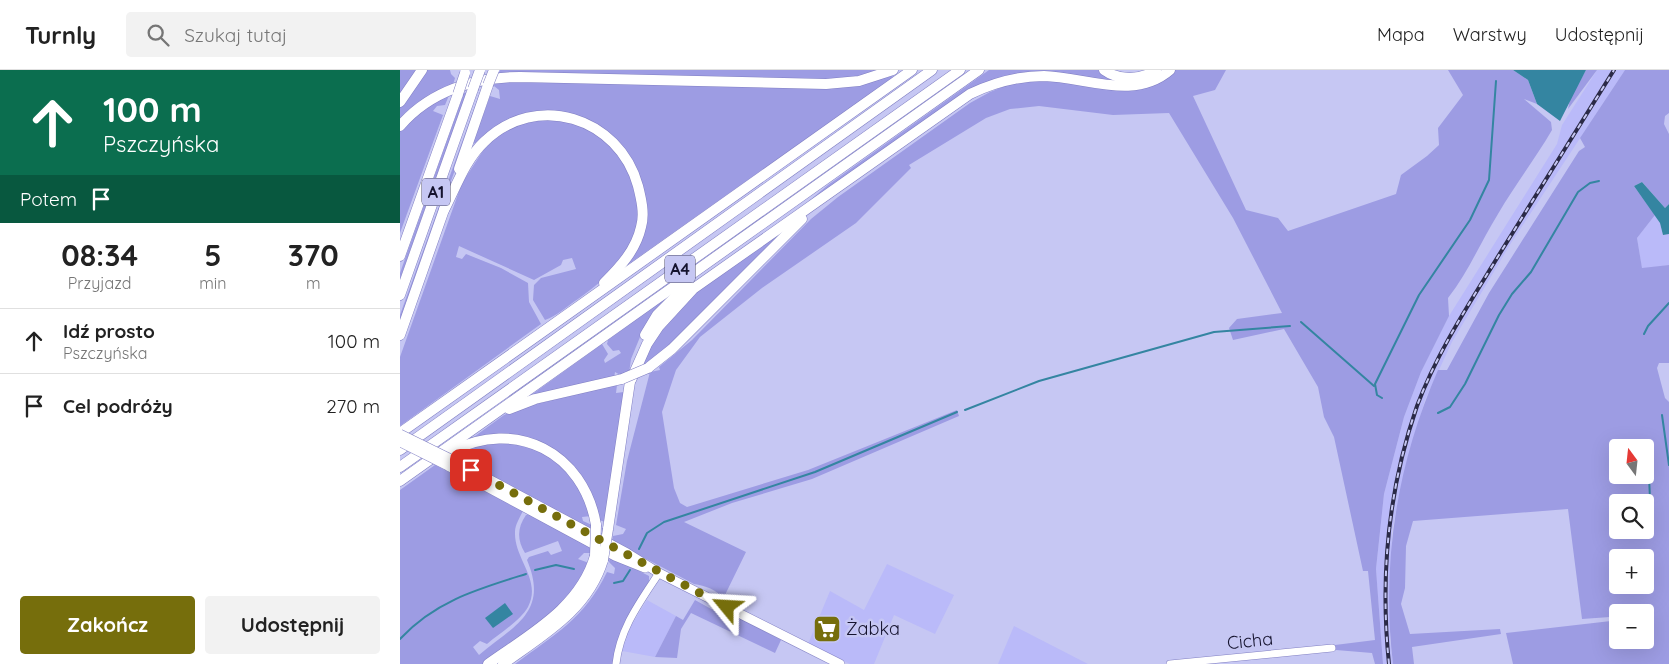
<!DOCTYPE html>
<html lang="pl">
<meta charset="utf-8">
<style>
:root{--surface:#fff;--page:#f2f2f2;--text:#222;--muted:#767676;--line:#e0e0e0;--accent:#766e0c}
body{margin:0;font-family:Quicksand,sans-serif;background:var(--page);color:var(--text);height:100vh;display:flex;flex-direction:column;font-size:19px;white-space:nowrap}
*{box-sizing:border-box;margin:0}
p{font-size:16px;color:var(--muted)}
.icon{flex:none;width:28px;height:28px;fill:none;stroke:currentColor;stroke-width:2;stroke-linecap:round;stroke-linejoin:round}
.map{position:relative;flex:1;overflow:hidden}
.side{display:flex;flex-direction:column;background:var(--surface);width:400px}
.side>*{flex:none}
.banner{background:#0b6e4f;color:#fff;overflow:hidden}
.needle{width:32px;rotate:345deg}
.fabs{position:absolute;left:1209px;top:369px;display:grid;gap:10px}
.fabs a{display:grid;place-items:center;width:45px;height:45px;border-radius:5px;background:var(--surface);box-shadow:0 5px 20px #0002;font-size:25px}
.pin{position:absolute;display:grid;place-items:center;width:42px;height:42px;color:#fff;margin:-21px;border-radius:10px;box-shadow:0 2px 8px #0006}
.me{position:absolute;width:55px;margin:-28px;rotate:297deg;stroke-linejoin:round;filter:drop-shadow(0 0 4px #0008)}
.turn{display:flex;align-items:center;gap:18px;height:105px;padding:0 20px;font-size:22px}
.turn .icon{width:65px;height:65px;stroke-width:2.5}
.turn b{display:block;font-size:35px;line-height:42px}
.then{display:flex;align-items:center;height:48px;padding:0 20px;background:#0003;gap:10px;font-size:19px}
.eta{display:flex;justify-content:space-evenly;align-items:center;height:85px;text-align:center}
.eta b{font-size:30px;font-weight:700;line-height:35px}
.primary-button{display:flex;gap:10px;margin-top:auto;padding:10px 20px}
.primary-button a{flex:1;height:58px;border-radius:5px;background:var(--accent);color:#fff;font-size:20px;font-weight:700;line-height:58px;text-align:center}
.primary-button a+a{background:var(--page);color:var(--text)}
ul{padding:0;list-style:none}
li{display:flex;align-items:center;gap:15px;height:65px;padding:0 20px;border-top:1px solid var(--line)}
li div{flex:1}
li b{display:block;font-size:19px}
li em{font-style:normal}
header{display:flex;align-items:center;gap:30px;box-sizing:border-box;height:70px;padding:0 25px;background:var(--surface);border-bottom:1px solid var(--line)}
header strong{font-size:24px}
nav{display:flex;gap:28px;margin-inline-start:auto;font-size:18px}
.search{width:350px;height:45px;background:var(--page);display:flex;align-items:center;gap:12px;box-sizing:border-box;padding:0 18px;border-radius:5px;color:var(--muted);font-size:19px}
main{display:flex;flex:1;min-height:0}
.map>svg:first-child{display:block}
.built{fill:#babaf9}
.green{fill:#9d9ce3;fill-rule:evenodd}
.water{fill:#3485a1}
.lines{fill:none;stroke-linecap:round;stroke-linejoin:round}
.stream{stroke:#3485a1;stroke-width:2}
.minor-casing{stroke:#807fc3;stroke-width:8}
.major-casing{stroke:#807fc3;stroke-width:10}
.highway-casing{stroke:#807fc3;stroke-width:11}
.minor{stroke:#fff;stroke-width:7}
.major{stroke:#fff;stroke-width:9}
.highway{stroke:#fff;stroke-width:10}
.rail-casing{stroke:#2b2a47;stroke-width:4}
.rail{stroke:#c6c7f3;stroke-width:2;stroke-dasharray:5.5;stroke-linecap:butt}
.major-bridge-casing{stroke:#807fc3;stroke-width:10;stroke-linecap:butt}
.highway-bridge-casing{stroke:#807fc3;stroke-width:11;stroke-linecap:butt}
.major-bridge{stroke:#fff;stroke-width:9}
.highway-bridge{stroke:#fff;stroke-width:10}
.route{stroke:#766e0c;stroke-width:9;stroke-dasharray:0 16.2}
.labels{text-anchor:middle;stroke-width:5;stroke-linejoin:round;paint-order:stroke}
.shield{fill:#c6c7f3;stroke:#4a4969;stroke-width:1}
.shield-label{font-size:16px;font-weight:bold;fill:#15132e}
.poi-label{font-size:18px;fill:#15132e;stroke:#c6c7f3;text-anchor:start}
.street-label{font-size:18px;fill:#15132e;stroke:#c6c7f3}
</style>
<header>
<strong>Turnly</strong>
<div class="search"><svg class="icon" aria-label="search" viewBox="0 0 24 24"><circle cx="10" cy="10" r="6"/><path d="M15 15l6 6"/></svg>Szukaj tutaj</div>
<nav><a>Mapa</a><a>Warstwy</a><a>Udostępnij</a></nav>
</header>
<main>
<section class="side">
<div class="banner">
<div class="turn"><svg class="icon" aria-label="ahead" viewBox="0 0 24 24"><path d="M12 20V5M6 11l6-6 6 6"/></svg><div><b>100 m</b>Pszczyńska</div></div>
<div class="then">Potem<svg class="icon" aria-label="arrive" viewBox="0 0 24 24"><path d="M6 21V4h12l-3 4 3 4H6"/></svg></div>
</div>
<div class="eta">
<div><b>08:34</b><p>Przyjazd</p></div>
<div><b>5</b><p>min</p></div>
<div><b>370</b><p>m</p></div>
</div>
<ul>
<li><svg class="icon" aria-label="ahead" viewBox="0 0 24 24"><path d="M12 20V5M6 11l6-6 6 6"/></svg><div><b>Idź prosto</b><p>Pszczyńska</p></div><em>100 m</em></li>
<li><svg class="icon" aria-label="arrive" viewBox="0 0 24 24"><path d="M6 21V4h12l-3 4 3 4H6"/></svg><div><b>Cel podróży</b></div><em>270 m</em></li>
</ul>
<div class="primary-button"><a>Zakończ</a><a>Udostępnij</a></div>
</section>
<div class="map">
<svg width="1269" height="594" viewBox="0 0 1269 594">
<rect width="100%" height="100%" fill="#c6c7f3"/>
<g class="built">
<path d="M1197,0H1225L1111,173L1052,272L1025,330L1005,399L992,460L990,571L993,594H983L976,499L984,424L1004,347L1021,302L1049,246L1157,74L1162,55Z"/>
<path d="M1255,145L1260,153L1263,165L1269,164V195L1242,199L1237,168Z"/>
<path d="M487,494L554,525L535,564L494,545L474,594H450L408,574L430,521L464,540Z"/>
<path d="M247,530L276,546L255,587L222,581L231,556Z"/>
<path d="M614,556L688,594H598Z"/>
</g>
<g class="green">
<path d="M0,0H16L0,23Z"/>
<path d="M26,0H50L51,4L55,8L53,15L0,50V37Z"/>
<path d="M100,0H486L438,10L98,4Z"/>
<path d="M589,0H698L716,10V12L604,8L397,141L428,115Z"/>
<path d="M774,0H826L815,20L793,26L846,140L878,148L888,161L996,124L1001,105L1027,86L1039,75L1038,58L1063,25L1048,0H1113L1128,10L1137,34L1124,29L1151,52L1152,60C1135,89 1115,115 1098,144C1080,173 1069,201 1048,228L1049,246L1021,302L1004,347L984,424L976,499L983,594H975L972,583L936,580L935,575L975,570L968,501H963L934,367L924,347L918,317L884,259L833,270L829,258L837,249L882,243L833,148L769,43L713,45L639,36L610,39L586,48L509,95L511,98L456,153L362,218L300,267L276,300L262,342L274,418L280,433L287,437L408,400L557,340L559,346L412,409L332,433L284,452L346,482L323,529C317,519 305,516 294,514L212,471L213,466L223,464L226,459L216,455L227,391L250,302L260,300L259,297L292,270L411,149L438,127L570,33L590,22L613,13L643,10L722,19L746,18L765,9Z"/>
<path d="M1186,0H1197L1168,39L1170,29Z"/>
<path d="M1225,0H1269V43L1265,46L1264,54L1269,64V134L1265,138L1242,112L1234,116L1255,145L1237,168L1242,198L1269,195V293H1259L1257,298L1265,328L1269,332V594H1113L1106,563L1211,551L1210,547L1182,549L1168,439L1013,451L1006,476L1005,518L1001,534L1010,564L1100,559L1101,564L1012,577L1014,594H993C981,492 997,394 1038,300H1047L1089,223L1179,81L1185,77L1180,68ZM1218,378H1245V405H1218ZM1218,432H1245V460H1218ZM1218,488H1245V515H1218ZM1218,542H1245V570H1218Z"/>
<path d="M492,6L494,7L223,198L241,162L236,98L226,81L211,65L134,43L77,74L73,73L90,26L100,29L99,20L94,16L95,12L453,16Z"/>
<path d="M84,18L0,255V245L81,19Z"/>
<path d="M67,22L0,209V203L64,23Z"/>
<path d="M50,23L45,35L37,36L33,41L43,45L0,163V60L16,44Z"/>
<path d="M154,48C174,52 193,59 209,72C238,96 248,150 228,182C215,201 196,216 178,229C167,236 157,246 145,250L133,230L134,215L141,208L176,199L172,188L163,190L161,195L134,210L59,176L56,187L62,189L66,184L101,198L128,213L129,232L141,254L0,356V287L62,113L86,76L104,61L120,54Z"/>
<path d="M393,153L268,278L241,297L253,271L285,230Z"/>
<path d="M267,227L240,267L231,289L229,303L222,306L215,302L214,309L127,328L202,274L208,284L204,290L205,293L221,283L219,280L213,281L207,274L208,270Z"/>
<path d="M217,315L216,323L224,322L205,452L199,450L196,437L152,380L71,369L104,345L119,338Z"/>
<path d="M85,372L124,374L153,388L174,407L191,446L182,447L183,451L192,455V460L52,384Z"/>
<path d="M35,395L123,441C120,447 115,455 115,462C114,489 142,510 128,537C120,551 100,563 87,574L80,571L73,577L79,585C115,555 149,542 127,490L129,487L148,481L151,485L162,481L158,471L125,483C117,470 117,458 126,445L130,444L192,476L191,483H184L178,489L189,493L182,510L152,544L83,594H0V420Z"/>
<path d="M210,486L249,506V511C230,542 221,558 214,594H115C154,565 185,548 207,502L214,504L215,498L209,492Z"/>
<path d="M295,530L322,545L341,549L381,570L375,583L291,543L281,559L277,588L255,587L276,546L283,550Z"/>
</g>
<g class="water">
<path d="M1113,0H1186L1160,51L1137,34L1128,10Z"/>
<path d="M1242,112L1265,138L1269,134V164L1263,165L1260,153L1234,116Z"/>
<path d="M105,533L113,544L93,558L85,548Z"/>
</g>
<g class="lines">
<g class="stream">
<path d="M901,252L974,316"/>
<path d="M1244,264L1248,256L1269,233"/>
<path d="M982,328L977,325L975,314L1019,225L1070,150L1089,110L1096,11"/>
<path d="M565,340L639,311L814,262L890,256"/>
<path d="M1038,343L1050,337L1065,314L1099,245L1112,224L1131,202L1178,122L1190,113L1199,111"/>
<path d="M1262,345L1269,395"/>
<path d="M1248,384L1251,451"/>
<path d="M239,479L247,463L264,452L415,402L557,342"/>
<path d="M135,500L156,495L174,499"/>
<path d="M214,513L223,511L230,500"/>
<path d="M0,569C35,531 78,519 126,504"/>
</g>
<g class="minor-casing">
<g id="minor">
<path d="M216,594C220,558 240,532 259,503"/>
<path d="M770,594L932,578"/>
</g>
</g>
<g class="major-casing">
<g id="major">
<path d="M55,391L227,483L259,503L440,594"/>
<path d="M48,396L215,486L245,498"/>
</g>
</g>
<g class="highway-casing">
<g id="highway">
<path d="M704,0C719,11 741,10 756,0"/>
<path d="M0,32L22,0"/>
<path d="M0,56C30,21 75,7 120,7L426,14L459,11L493,0"/>
<path d="M59,99L88,15"/>
<path d="M44,140C56,117 65,90 84,72C136,21 219,47 238,116C241,128 245,144 241,157C236,180 220,197 204,213"/>
<path d="M0,186L58,24"/>
<path d="M0,225L73,19"/>
<path d="M0,265L46,134"/>
<path d="M245,265L257,245L288,214"/>
<path d="M248,298L272,279L402,149"/>
<path d="M231,310L247,274L259,256L293,219L570,24C593,13 617,6 644,6C686,7 734,31 770,0"/>
<path d="M109,339L135,329L222,309"/>
<path d="M0,363L512,0"/>
<path d="M0,380L532,0"/>
<path d="M50,382C116,347 184,383 196,455"/>
<path d="M0,397L560,0"/>
<path d="M0,411L579,0"/>
<path d="M208,459L231,305"/>
<path d="M88,594C130,564 180,538 195,486"/>
<path d="M103,594C143,565 188,540 203,490"/>
</g>
</g>
<use href="#minor" class="minor"/>
<use href="#major" class="major"/>
<use href="#highway" class="highway"/>
<g class="rail-casing">
<path id="rail" d="M989,594C980,507 988,420 1017,336C1038,280 1071,231 1102,180C1139,120 1177,60 1214,0"/>
</g>
<use href="#rail" class="rail"/>
<g class="major-bridge-casing">
<g id="major-bridge">
<path d="M0,364L55,391"/>
<path d="M0,372L48,396"/>
</g>
</g>
<g class="highway-bridge-casing">
<g id="highway-bridge">
<path d="M88,15L94,0"/>
<path d="M73,19L80,0"/>
<path d="M58,24L65,3"/>
<path d="M222,309L248,298"/>
<path d="M195,486L196,455"/>
<path d="M203,490L208,459"/>
</g>
</g>
<use href="#major-bridge" class="major-bridge"/>
<use href="#highway-bridge" class="highway-bridge"/>
</g>
<g class="lines">
<path class="route" d="M71,400C157,446 241,493 327,537"/>
</g>
<defs>
<g id="supermarket-square" transform="scale(1.4375)"><rect x="-9" y="-9" width="18" height="18" rx="4" fill="#766e0c" stroke="#c6c7f3"/><path d="M-6-5.5h2.5l.6 2H6L4.5 2H-2.5L-4.4-4H-6ZM-1.5 3.2a1.3 1.3 0 1 0 .1 0ZM3 3.2a1.3 1.3 0 1 0 .1 0Z" fill="#fff"/></g>
</defs>
<g fill-rule="evenodd">
<use href="#supermarket-square" x="427" y="559"/>
</g>
<g class="labels">
<g class="shield">
<rect x="22" y="108.5" width="28" height="27" rx="4"/>
<rect x="265" y="185.5" width="30" height="27" rx="4"/>
</g>
<g class="shield-label">
<text x="36" y="128">A1</text>
<text x="280" y="205">A4</text>
</g>
<g class="poi-label">
<text x="446" y="565">Żabka</text>
</g>
<g class="street-label">
<text transform="translate(850 571) rotate(-6)" y="6">Cicha</text>
</g>
</g>
</svg>
<div class="fabs">
<a><svg class="needle" viewBox="-14 -14 28 28"><path d="M0-13l5 13h-10z" fill="#e53935"/><path d="M0 13l5-13h-10z" fill="#767676"/></svg></a>
<a><svg class="icon" aria-label="search" viewBox="0 0 24 24"><circle cx="10" cy="10" r="6"/><path d="M15 15l6 6"/></svg></a>
<a>+</a>
<a>−</a>
</div>
<div class="pin" style="left:71px;top:400px;background:#d93025"><svg class="icon" aria-label="arrive" viewBox="0 0 24 24"><path d="M6 21V4h12l-3 4 3 4H6"/></svg></div>
<svg class="me" style="left:327px;top:537px" viewBox="-20 -20 40 40"><path d="M0-17L14 15 0 8-14 15z" fill="#766e0c" stroke="#fff" stroke-width="4"/></svg>
</div>
</main>
